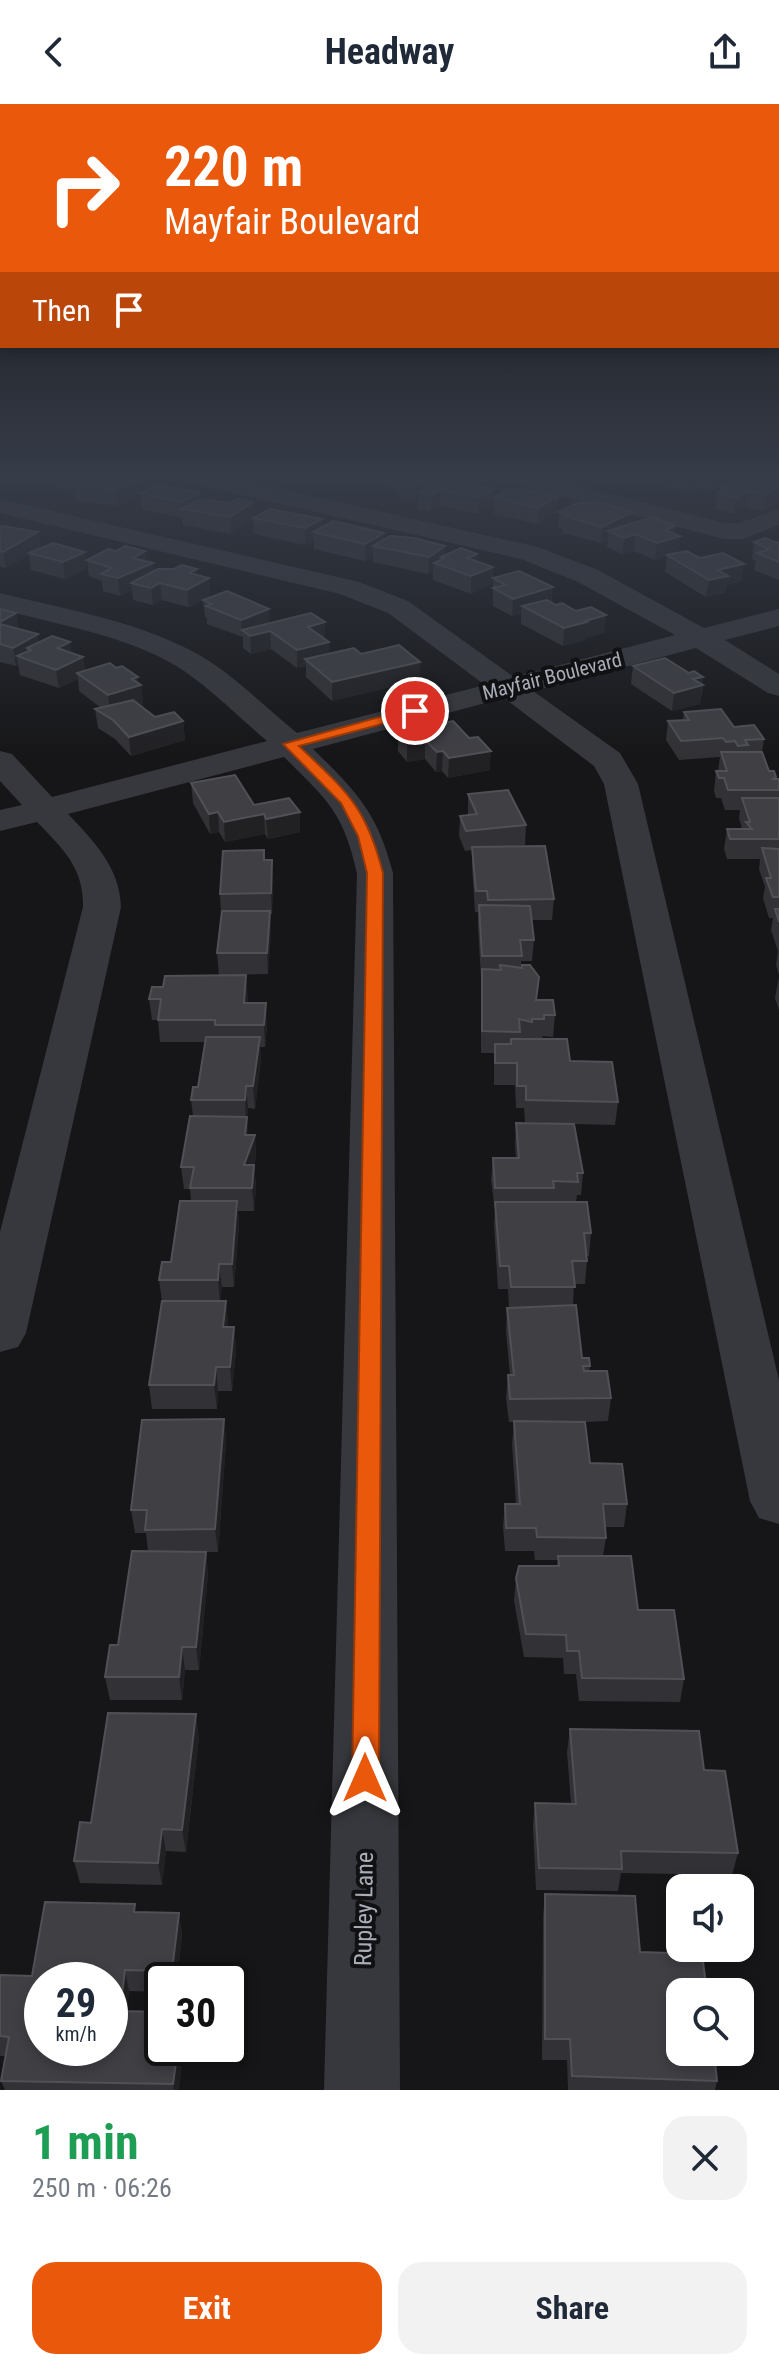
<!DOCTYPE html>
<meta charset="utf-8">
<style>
:root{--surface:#fff;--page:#f2f2f3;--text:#1f2937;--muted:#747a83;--accent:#ea580c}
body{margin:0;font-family:"Roboto Condensed",sans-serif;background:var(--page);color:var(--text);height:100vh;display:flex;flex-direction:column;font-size:30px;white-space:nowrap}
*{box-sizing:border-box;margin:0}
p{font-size:26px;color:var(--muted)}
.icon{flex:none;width:44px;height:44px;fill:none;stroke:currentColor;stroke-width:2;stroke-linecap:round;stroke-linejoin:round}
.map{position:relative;height:1986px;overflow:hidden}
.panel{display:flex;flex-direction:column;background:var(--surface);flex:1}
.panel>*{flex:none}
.guide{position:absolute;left:0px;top:0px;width:780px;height:244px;box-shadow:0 4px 12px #0003;background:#ea580c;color:#fff;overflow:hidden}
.tools{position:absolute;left:666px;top:1770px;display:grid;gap:16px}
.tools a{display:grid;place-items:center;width:88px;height:88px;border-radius:16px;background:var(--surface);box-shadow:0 4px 12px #0003;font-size:40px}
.speed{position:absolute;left:24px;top:1858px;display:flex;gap:16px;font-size:40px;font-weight:700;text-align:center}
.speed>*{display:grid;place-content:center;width:104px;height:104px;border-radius:50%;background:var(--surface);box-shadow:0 4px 12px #0003;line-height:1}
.speed small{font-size:20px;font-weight:400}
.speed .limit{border:4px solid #111;border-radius:12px;background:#fff;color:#111}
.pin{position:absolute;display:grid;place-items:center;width:68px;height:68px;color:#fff;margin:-34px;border:4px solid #fff;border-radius:50%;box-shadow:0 2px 8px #0007}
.me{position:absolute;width:88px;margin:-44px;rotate:0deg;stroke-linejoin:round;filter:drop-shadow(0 0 6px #0008)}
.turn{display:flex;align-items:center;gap:28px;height:168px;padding:0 32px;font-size:36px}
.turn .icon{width:104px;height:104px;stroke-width:2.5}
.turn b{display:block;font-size:56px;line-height:68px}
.then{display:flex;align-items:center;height:76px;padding:0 32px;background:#0003;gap:16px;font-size:30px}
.round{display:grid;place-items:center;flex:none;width:84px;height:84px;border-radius:24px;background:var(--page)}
.overview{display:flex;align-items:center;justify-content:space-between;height:136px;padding:0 32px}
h1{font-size:48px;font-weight:700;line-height:60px;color:#1e9e55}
.cta{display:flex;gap:16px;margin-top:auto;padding:16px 32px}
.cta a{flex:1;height:92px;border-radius:24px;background:var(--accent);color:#fff;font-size:32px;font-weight:700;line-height:92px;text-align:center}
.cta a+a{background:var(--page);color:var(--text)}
header{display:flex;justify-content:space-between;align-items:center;height:104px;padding:0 32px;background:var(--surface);font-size:36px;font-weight:700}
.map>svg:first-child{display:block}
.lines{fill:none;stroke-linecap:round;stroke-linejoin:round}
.minor{fill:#37383d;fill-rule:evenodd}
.wall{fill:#323236}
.shaded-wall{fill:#212124}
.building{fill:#3f3f44;stroke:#4f5156;stroke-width:2;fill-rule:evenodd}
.route{fill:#ea580c;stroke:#983908;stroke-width:2}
.labels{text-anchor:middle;stroke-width:8;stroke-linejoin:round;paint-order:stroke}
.far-street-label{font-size:20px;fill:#a8adb8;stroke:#111113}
.street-label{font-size:24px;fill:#a8adb8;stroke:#111113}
</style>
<header><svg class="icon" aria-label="back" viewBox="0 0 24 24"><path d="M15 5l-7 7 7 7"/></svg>Headway<svg class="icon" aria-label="share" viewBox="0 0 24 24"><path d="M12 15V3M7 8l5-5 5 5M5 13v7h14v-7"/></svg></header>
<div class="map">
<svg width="779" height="1986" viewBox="0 0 779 1986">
<rect width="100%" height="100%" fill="#161618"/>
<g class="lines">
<g class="minor">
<path d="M191,375H236L538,443L598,466L704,524L779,505V522L725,536L779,570V592L768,589L696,544L533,587L620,649L638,680L779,1276V1420L759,1414L750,1397L604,680L594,662L504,594L313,645C357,688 377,708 393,769L400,1986H324L357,769C343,707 327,696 284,653L68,710C94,737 120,764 121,803L26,1229L18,1243L0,1248V1128L83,803C84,764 63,745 37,718L0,727V706L22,701L0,677V647L12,650L52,693L267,637C241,615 215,589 187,569C134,532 61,522 0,505V489C68,506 145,518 206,555C238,575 267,605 297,629L485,581L388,509L340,490L0,409V395L359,478L408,497L514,573L675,531L578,478L521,455L203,382L195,380Z"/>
<path d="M510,375H552L724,419H739L779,405V421L743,435H724L514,380Z"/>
</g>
</g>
<g class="wall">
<path d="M33,375H126L135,393L118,402L75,396L74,388L34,378Z"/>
<path d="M328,375H365L360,379Z"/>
<path d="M382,375H475L481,377V382L494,385V394L558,392L557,408L538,420L494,410V401L479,410L441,402L431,408L418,405L419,395L415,397L398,393V386L382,381Z"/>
<path d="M630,375H651L644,381L630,379Z"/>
<path d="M665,375H727V378L712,387L698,384L692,388L665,382Z"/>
<path d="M779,378V397L764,407L746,403L734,410L715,405L717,389L720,388V383Z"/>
<path d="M140,389H200V395L254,414L322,423L384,429V435L445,442V451L477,458L493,463L492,480L471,490L433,476V467L428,470L373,458V452L365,457L314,445V436L305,441L254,430L253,415L231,430L183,421L182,414L142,405Z"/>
<path d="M559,408H633L632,419L675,422V430L680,432L678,449L700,454L744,460L741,477L727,481L725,489L706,493L665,468L667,452L655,456L634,447L622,450L607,443L608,436L601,439L563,429V425L558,424Z"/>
<path d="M0,422L38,428L40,444L87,464L65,475L31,466L29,451L6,464L0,463Z"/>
<path d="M754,438H779V475L778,476L754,466L756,457L752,455Z"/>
<path d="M87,456L146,457L154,467L197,465V471L209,474L210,492L189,503L162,496L153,501L133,496L132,486L120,492L103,487L102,477L89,472Z"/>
<path d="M493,474L556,501L576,507L606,511L604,529L586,534V536L563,542L521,520V510L512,512L493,502Z"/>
<path d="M203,496L270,519L325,535L330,549L361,550L420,576L332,597L306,573V562L297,564L271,545L251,550L243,544V533L207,520V514L205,513Z"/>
<path d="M0,505L16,509L18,525L39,539L70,538L71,549L83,553L85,566L138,580L141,581L143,600L139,601L155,613L183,617L185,636L131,652L115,635L98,624L95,605L101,604L79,587L78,575L59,584L20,571L18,560L16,562L0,558Z"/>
<path d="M633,562L689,569L703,581L700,600L672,607L631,580Z"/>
<path d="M684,608L764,635L762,648L769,667L776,675H779V871L776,861L778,847L771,826L773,814H769L763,794L765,783L759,765L760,755H727L724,745L727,725H742L739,714L740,706H725L721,694H716L714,687L716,667H718L720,653L679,656L666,636L668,617L683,616Z"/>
<path d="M453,617L490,666L448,674L442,667L436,668L425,655L407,658L398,647V628Z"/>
<path d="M191,679L254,701L300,728L268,735L265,730L225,738L219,728L210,730L193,699Z"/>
<path d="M468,690L526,721L525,741L512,742L554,795L552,816H531L534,836L532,857H521V864L537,896L555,911L553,933L543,932L542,935L618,998L615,1021L574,1020L583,1069L581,1091H577L576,1098L591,1129L589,1152H586L587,1157L585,1180H574L573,1201L582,1254L590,1262L589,1267L611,1294L608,1317L585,1318L590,1359L627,1400L624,1423H605L606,1434L603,1452L684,1575L680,1598L579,1597L576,1570H564L563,1554L524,1553L514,1497L516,1474L557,1462L558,1456H535L534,1447H505L503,1423L505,1400H516L512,1340L514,1318H509L506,1294L508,1271H510L506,1227L507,1204H509L508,1185H498L494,1121L495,1106L491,1076L493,1054H516L515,1041L516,1019L574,1020L525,1018L524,1004H516L515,981H494V949H481V873L478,822V808H475L472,763V746L465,747L459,732L460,712L468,711Z"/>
<path d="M264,746L265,756L273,776L272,810H270L271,828L268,870L219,871L217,849L221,811L220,790Z"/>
<path d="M779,873V906L775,894Z"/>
<path d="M248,892L247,899L267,920L265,943H260L261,955L255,1005L248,1004L247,1013L248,1031H255L256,1054L254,1061L256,1083L254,1107H238L239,1120L234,1183H222L220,1197H226L228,1223H234L236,1246L232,1287H218L217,1305H152L149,1281L162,1197L159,1176L171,1158L191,1097L190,1085H184L181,1063L193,1012L191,996L198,983L206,938H160L158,916H152L149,895Z"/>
<path d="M224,1315L226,1338L218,1448H206L208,1471L199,1566H185L182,1596H110L105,1573L118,1541L148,1447L146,1429H135L131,1406Z"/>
<path d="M570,1625L704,1666L738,1749L732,1771L621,1769L618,1787L536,1786L533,1721L535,1699L571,1700L567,1648Z"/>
<path d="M199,1633L186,1748L166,1747L162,1781L80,1779L74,1757L91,1719Z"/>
<path d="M545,1790L640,1848L717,1977L715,1986H568L567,1956H542L543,1812Z"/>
<path d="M137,1808L179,1809L182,1831L177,1876H162V1888L129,1887L127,1907L179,1986H5L1,1977L5,1952H0V1871L32,1872Z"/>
</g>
<g class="shaded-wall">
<path d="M71,375H94L73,380L74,388L73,389Z"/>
<path d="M425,375H443L419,389V395L415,397V381Z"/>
<path d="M645,375H651L644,381Z"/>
<path d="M693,375H699L698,384L692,388Z"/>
<path d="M714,375H727V378L712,387Z"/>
<path d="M134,377L135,393L118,402L116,386Z"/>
<path d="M779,383V397L764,407L766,391Z"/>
<path d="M494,385V401L479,410V394Z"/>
<path d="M441,386V402L431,408V392Z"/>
<path d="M748,387L746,403L734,410L736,394Z"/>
<path d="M200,389L201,405H182L181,398Z"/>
<path d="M558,392L557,408L538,420L539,404Z"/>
<path d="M253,398L254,414L231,430L230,413Z"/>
<path d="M633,408L632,424L608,427V436L601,439L602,423Z"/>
<path d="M322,415V430L313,428L314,436L305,441V424Z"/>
<path d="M675,422L674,434L680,432L678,449L655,456L657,439L665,426Z"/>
<path d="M38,428L40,445L29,449V451L6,464L3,448Z"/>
<path d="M384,429V444L373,442V452L365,457V440Z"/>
<path d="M635,430L634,447L622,450L624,434Z"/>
<path d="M445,442V454L441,453L440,462L434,459L433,467L428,470L429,453Z"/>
<path d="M145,447L147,462L153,459L155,476L131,479L132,486L120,492L118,474L133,454Z"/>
<path d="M85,448L87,464L65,475L63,458Z"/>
<path d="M477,450L476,467L467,454Z"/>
<path d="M744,460L741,477L727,481L725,489L706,493L709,476L718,466Z"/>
<path d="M493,463L492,480L471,490V472Z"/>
<path d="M197,465L198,480L209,474L210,492L189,503L187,486L189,469Z"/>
<path d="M160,479L162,496L153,501L151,484Z"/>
<path d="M553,483L552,501L522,502L521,510L512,512L513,495Z"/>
<path d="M269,505L270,523L242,526V534L241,516Z"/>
<path d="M16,509L19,527L0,537V518Z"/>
<path d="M606,511L604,529L586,534V536L563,542L564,524L585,517Z"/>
<path d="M325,518V536L308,523Z"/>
<path d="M270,527L271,545L251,550L250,532Z"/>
<path d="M38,530L40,548L27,544L29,554L17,552L18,560L16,562L13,544Z"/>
<path d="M70,538L72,556L57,544Z"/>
<path d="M329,538L330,556L305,555L306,562L297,564V546Z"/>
<path d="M83,553L85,571L77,569L78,575L59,584L56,566Z"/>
<path d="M420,558V576L332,597V578Z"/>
<path d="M138,573V582L141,581L143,600L110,610L108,591L132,575Z"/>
<path d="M703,573L700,600L672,607L674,589L693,575Z"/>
<path d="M183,617L185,636L131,652L129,633Z"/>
<path d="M425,636V655L407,658V639Z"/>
<path d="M443,647L442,667L436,668L437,648Z"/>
<path d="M491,647L490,666L448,674L449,654Z"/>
<path d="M218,708L219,728L210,730L209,710Z"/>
<path d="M300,708V728L268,735L266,715Z"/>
<path d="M264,710L265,730L225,738L224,718Z"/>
<path d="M272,756L273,776L272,810L271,789Z"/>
<path d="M270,807L271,828L268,870L267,849Z"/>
<path d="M246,871L248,892L245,921L244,899Z"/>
<path d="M266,899L267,920L265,943L264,921Z"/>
<path d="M260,933L261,955L255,1005L253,982Z"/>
<path d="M246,982L248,1004L247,1013L249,1035L245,1031L246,1019L245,996Z"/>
<path d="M255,1031L256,1054L246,1083L244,1061Z"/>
<path d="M254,1061L256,1083L254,1107L252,1084Z"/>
<path d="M237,1097L239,1120L234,1183L232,1160Z"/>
<path d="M219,1160L222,1183L220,1199L218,1176Z"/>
<path d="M226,1197L228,1220L225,1246L223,1223Z"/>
<path d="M234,1223L236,1246L232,1287L230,1263Z"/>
<path d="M216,1263L218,1287L217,1305L214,1281Z"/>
<path d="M224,1315L226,1338L218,1448L215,1425Z"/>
<path d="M206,1448L208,1471L199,1566L196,1543Z"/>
<path d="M182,1543L185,1566L182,1596L179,1573Z"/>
<path d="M196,1610L199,1633L186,1748L182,1726Z"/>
<path d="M162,1725L166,1747L162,1781L158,1759Z"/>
<path d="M179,1809L182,1831L177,1876H174L172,1867Z"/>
<path d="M125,1866L129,1887L125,1928L120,1907Z"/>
<path d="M178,1944H184L179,1986H174L173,1980Z"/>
</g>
<g class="building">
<path d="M82,375H126L134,377L116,386L73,380Z"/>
<path d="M402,375H425L415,381L398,377Z"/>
<path d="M442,375H475L481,377L474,381L494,385L479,394L441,386L431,392L419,389Z"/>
<path d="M732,375H769L779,378V383L766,391L748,387L736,394L717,389L726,384L720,383Z"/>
<path d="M158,381L200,389L181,398L140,389Z"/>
<path d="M509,385H523L558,392L539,404L494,394Z"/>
<path d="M201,395L229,399L238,395L253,398L230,413L181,405Z"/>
<path d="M597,398L633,408L602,423L564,412L568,410L559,408L577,399Z"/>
<path d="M270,405L322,415L305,424L253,414Z"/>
<path d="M652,413L675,422L665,426L680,432L657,439L635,430L624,434L608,427Z"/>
<path d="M333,417L384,429L365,440L313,428Z"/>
<path d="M0,422H3L38,428L3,448L0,447Z"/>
<path d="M390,432L414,434L445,442L429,453L373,442Z"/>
<path d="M765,434L777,439L779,438V458L757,449L769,445L754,438Z"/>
<path d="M53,439L85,448L63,458L29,449Z"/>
<path d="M125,442L145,447L133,454L153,459L118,474L101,470L112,464L87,456L108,445L116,447Z"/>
<path d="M461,444L477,450L467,454L493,463L471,472L434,459L445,454L441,453Z"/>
<path d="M686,447L700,454L723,449L744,460L718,466L728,472L709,476L667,451Z"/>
<path d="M182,461L197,465L189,469L209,474L187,486L160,479L151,484L131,479L158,465H174Z"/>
<path d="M519,467L553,483L513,495L493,484L506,481L493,474Z"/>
<path d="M227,487L269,505L241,516L206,502L212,500L203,496Z"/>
<path d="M547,496L556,501L562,499L576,507L591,503L606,511L585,517L587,518L564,524L522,502Z"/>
<path d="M0,505L16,509L0,518Z"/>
<path d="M311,509L325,518L308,523L329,538L297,546L270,527L250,532L242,526Z"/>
<path d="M0,520L38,530L13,544L0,540Z"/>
<path d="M52,532L70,538L57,544L83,553L56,566L17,552L31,546L27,544Z"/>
<path d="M399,541L420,558L332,578L305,555L354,544L361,550Z"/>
<path d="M665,554L689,569L694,567L703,573L693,575L703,581L674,589L633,562Z"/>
<path d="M110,559L116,564L122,562L138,573L132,575L141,581L108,591L77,569Z"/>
<path d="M133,596L155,613L174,608L183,617L129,633L113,616L95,605Z"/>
<path d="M721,605L734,623L754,621L764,635L745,636L748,641L738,642L735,637L726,638L723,634L681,637L668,617L689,616L684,608Z"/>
<path d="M453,617L469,634L478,633L491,647L449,654L443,647L437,648L425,636L407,639L398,628Z"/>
<path d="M721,648H762L769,667H774L776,673L773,675H779V686H728L724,674H719L716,667H727Z"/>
<path d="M235,671L254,701L289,694L300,708L266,715L264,710L224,718L218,708L209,710L191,679Z"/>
<path d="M508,686L526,721L466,727L460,712L477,710L468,690Z"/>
<path d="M742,694H779V735H730L727,725H752L746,718H750Z"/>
<path d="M545,742L554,795L488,796L487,787H476L472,743Z"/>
<path d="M762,744L779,745V793H773L766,774H771Z"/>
<path d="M264,746V756H272L271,789L220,790L223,747Z"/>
<path d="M479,801L530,802L534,836H520L522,852H482Z"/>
<path d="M775,805H779V818Z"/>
<path d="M222,807H270L267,849H217Z"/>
<path d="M500,861L522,864V861H530L539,873L536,896H553L555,911H544V915H532V918L519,915L520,928L482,927V865L501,866Z"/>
<path d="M246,871L244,899H266L264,921H215V916H158L161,895H149L152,883H163L165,872Z"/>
<path d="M206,933H260L253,982H246L245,996H191L193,983H198Z"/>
<path d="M511,935H567L570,957L612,958L618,998L526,996V982H517V959H495V940H511Z"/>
<path d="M190,1012L247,1013L245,1031H255L244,1061H254L252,1084H190L194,1063H181Z"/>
<path d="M516,1019L574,1020L583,1069H577L578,1078L553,1077L554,1084H495L493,1054H519Z"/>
<path d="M180,1097H237L232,1160H219L218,1176H159L162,1158H171Z"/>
<path d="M495,1098H587L591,1129H584L587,1157H572L575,1183H511L509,1162H500Z"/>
<path d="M162,1197H226L223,1223H234L230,1263H216L214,1281H149Z"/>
<path d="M576,1201L582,1254H589L590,1262H583L584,1267H607L611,1294L510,1295L508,1271H514L507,1204Z"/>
<path d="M224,1315L215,1425L145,1426L147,1406H131L142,1316Z"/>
<path d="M514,1317L585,1318L590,1359L622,1360L627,1400H603L606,1434L537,1433L536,1424H506L505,1400H520Z"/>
<path d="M132,1447L206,1448L196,1543H182L179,1573H105L110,1541H118Z"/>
<path d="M558,1452H631L638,1506H674L684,1575L582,1574L579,1547H567L566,1531L526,1530L516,1474L519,1462H559Z"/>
<path d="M108,1609L196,1610L182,1726L162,1725L158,1759L74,1757L80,1718L91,1719Z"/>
<path d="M570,1625L699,1627L704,1666L725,1667L738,1749L621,1747L622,1765L539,1764L535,1699L576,1700Z"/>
<path d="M545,1790L635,1792L640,1848L702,1850L707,1888H680V1948H714L717,1977L572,1972L570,1935H545Z"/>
<path d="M45,1798L135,1800L134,1808L179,1809L172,1867L125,1866L120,1907L162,1908V1944H178L173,1980L1,1977L9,1933L0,1932V1871L32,1872ZM42,1876H110V1944H42Z"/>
</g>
<linearGradient id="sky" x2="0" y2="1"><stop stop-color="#0c0c0d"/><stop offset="0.57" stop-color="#363c48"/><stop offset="1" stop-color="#363c48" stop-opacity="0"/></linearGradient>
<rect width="779" height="653" fill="url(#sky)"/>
<path class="route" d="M415,603L420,604V610L299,642C347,688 366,702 383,769L379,1674L375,1683L365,1687L356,1683L352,1674L367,769L358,732L341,699L283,640Z"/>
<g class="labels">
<g class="far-street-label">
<text transform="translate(552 572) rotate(-14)" y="7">Mayfair Boulevard</text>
</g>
<g class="street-label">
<text transform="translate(364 1805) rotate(-89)" y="8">Rupley Lane</text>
</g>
</g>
</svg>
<div class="tools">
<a><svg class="icon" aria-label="sound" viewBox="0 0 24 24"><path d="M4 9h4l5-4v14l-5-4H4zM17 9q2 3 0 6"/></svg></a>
<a><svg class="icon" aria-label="search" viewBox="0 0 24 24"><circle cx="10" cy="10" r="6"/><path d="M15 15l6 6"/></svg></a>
</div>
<div class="speed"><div>29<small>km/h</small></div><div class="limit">30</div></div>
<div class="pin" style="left:415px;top:607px;background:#d93025"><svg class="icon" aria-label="arrive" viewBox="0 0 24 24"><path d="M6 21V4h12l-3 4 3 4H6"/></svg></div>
<svg class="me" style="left:365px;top:1674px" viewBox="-20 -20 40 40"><path d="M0-17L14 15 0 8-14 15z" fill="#ea580c" stroke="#fff" stroke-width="4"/></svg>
<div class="guide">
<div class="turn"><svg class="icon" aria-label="right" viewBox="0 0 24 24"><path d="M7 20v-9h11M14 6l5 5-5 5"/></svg><div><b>220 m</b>Mayfair Boulevard</div></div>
<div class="then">Then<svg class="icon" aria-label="arrive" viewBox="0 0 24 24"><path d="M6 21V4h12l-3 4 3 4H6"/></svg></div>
</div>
</div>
<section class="panel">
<div class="overview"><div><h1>1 min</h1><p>250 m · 06:26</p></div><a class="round"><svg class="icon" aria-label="close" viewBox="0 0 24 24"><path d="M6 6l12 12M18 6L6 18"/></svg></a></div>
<div class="cta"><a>Exit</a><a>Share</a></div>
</section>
